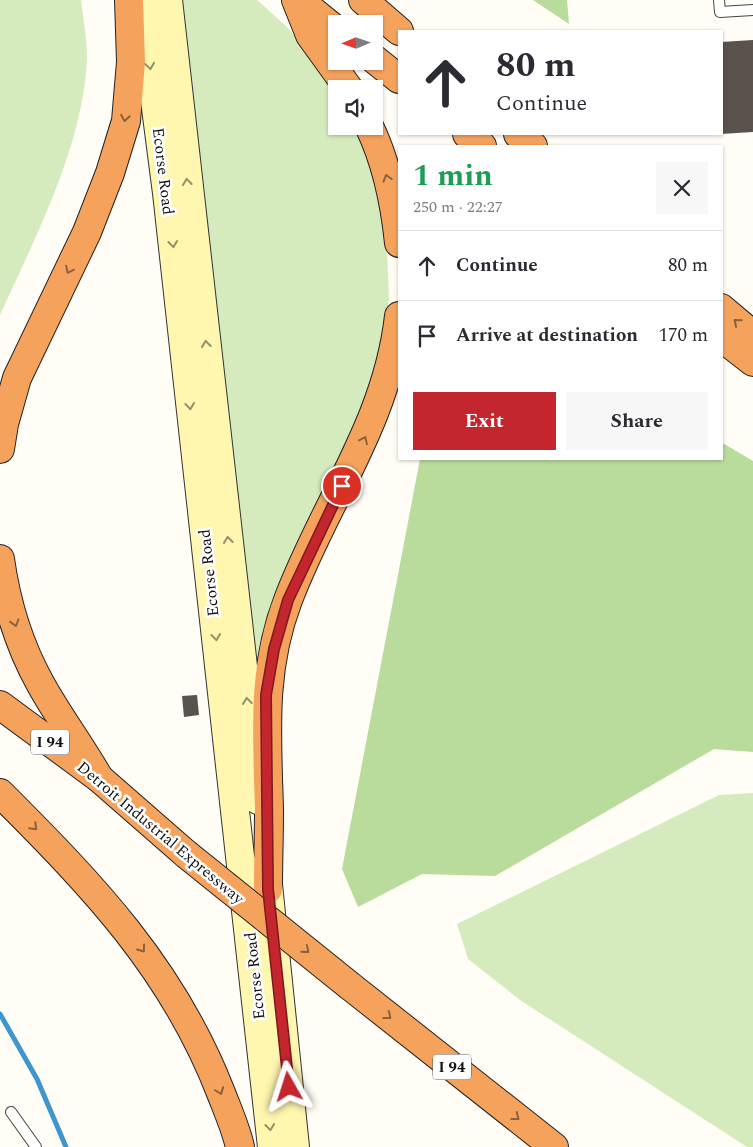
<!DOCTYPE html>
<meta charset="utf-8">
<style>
:root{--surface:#fff;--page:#f7f7f7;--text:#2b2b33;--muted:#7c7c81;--line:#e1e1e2;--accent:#c4262e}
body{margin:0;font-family:Spectral,serif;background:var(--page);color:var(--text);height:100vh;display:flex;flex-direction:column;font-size:19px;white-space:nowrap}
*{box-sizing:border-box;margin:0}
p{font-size:16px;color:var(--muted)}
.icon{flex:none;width:28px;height:28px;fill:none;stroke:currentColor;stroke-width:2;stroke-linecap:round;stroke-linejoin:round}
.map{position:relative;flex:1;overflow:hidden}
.sheet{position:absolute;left:398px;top:145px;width:325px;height:315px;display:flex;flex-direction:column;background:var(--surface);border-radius:0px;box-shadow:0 1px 4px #0004}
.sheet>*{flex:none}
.guide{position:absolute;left:398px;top:30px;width:325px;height:105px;border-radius:0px;box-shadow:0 1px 4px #0004;background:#fff;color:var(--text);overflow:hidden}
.needle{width:32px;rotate:268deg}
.controls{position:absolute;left:328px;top:15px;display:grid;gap:10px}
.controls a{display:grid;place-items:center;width:55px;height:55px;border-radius:0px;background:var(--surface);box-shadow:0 1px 4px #0004;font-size:25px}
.pin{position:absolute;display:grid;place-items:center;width:42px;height:42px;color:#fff;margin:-21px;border:2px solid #fff;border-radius:50%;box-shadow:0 1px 5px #0007}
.me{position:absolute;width:55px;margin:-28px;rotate:354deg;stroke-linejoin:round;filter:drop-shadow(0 0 4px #0008)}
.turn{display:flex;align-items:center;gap:18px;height:105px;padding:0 15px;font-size:22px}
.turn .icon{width:65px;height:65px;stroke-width:2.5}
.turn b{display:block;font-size:35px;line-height:42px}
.round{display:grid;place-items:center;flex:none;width:52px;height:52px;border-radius:0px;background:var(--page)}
.summary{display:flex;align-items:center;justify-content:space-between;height:85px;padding:0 15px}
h1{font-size:30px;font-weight:700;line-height:38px;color:#1e9e55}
.cta{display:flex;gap:10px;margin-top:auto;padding:10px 15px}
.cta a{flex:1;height:58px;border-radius:0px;background:var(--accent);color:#fff;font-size:20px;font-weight:700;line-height:58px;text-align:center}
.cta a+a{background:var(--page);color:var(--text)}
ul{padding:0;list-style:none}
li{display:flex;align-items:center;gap:15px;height:70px;padding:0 15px;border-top:1px solid var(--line)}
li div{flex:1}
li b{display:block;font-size:19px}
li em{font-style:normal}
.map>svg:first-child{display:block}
.green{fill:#d5ebbd}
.forest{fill:#b9dc9c}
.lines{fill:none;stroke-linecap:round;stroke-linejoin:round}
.stream{stroke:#3f96cf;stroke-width:5}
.building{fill:#5a524d}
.lane-casing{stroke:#444;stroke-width:12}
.secondary-casing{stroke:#333;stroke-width:30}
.highway-casing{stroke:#222;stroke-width:30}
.lane{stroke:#fff;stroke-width:10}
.secondary{stroke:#fff6b0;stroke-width:28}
.highway{stroke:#f5a25d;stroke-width:28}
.highway-bridge-casing{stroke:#222;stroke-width:30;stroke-linecap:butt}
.highway-bridge{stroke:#f5a25d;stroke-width:28}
.oneway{stroke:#948f68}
.oneway2{stroke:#8e613b}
.route-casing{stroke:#7f191e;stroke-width:12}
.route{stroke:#c4262e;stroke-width:9}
.labels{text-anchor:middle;stroke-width:5;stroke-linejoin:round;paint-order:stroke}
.shield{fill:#fff;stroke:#585858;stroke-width:1}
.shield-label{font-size:15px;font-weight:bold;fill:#111}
.street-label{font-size:16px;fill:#111;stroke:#fff}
</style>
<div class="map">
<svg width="753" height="1147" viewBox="0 0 753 1147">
<rect width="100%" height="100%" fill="#fffdf5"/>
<g class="green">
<path d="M0,0H81C83,18 87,38 87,57C84,144 36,236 0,315Z"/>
<path d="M175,0H257L286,26L312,56L336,90V126H355L371,164L383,206L387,249L389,300L383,344L376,374L259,663H253Z"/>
<path d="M753,793V1147H747L520,1000L468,959L457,924L719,795Z"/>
</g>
<g class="forest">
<path d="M533,0H567L569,24Z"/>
<path d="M721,442L753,461V752L714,749L495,876L422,874L358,907L342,869L420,459H721Z"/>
</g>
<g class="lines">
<path class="stream" d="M0,1014L37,1079L66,1147"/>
</g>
<g class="building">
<path d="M753,40V132L721,134V42Z"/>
<path d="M197,695L199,715L184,717L182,696Z"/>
</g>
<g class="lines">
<g class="lane-casing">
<g id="lane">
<path d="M719,0L720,12L753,10"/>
<path d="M11,1112L36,1147"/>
</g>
</g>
<g class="secondary-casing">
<g id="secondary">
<path d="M142,0L167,193L272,1147"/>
<path d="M168,0L258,800"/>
<path d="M266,865L295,1147"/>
</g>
</g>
<g class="highway-casing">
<g id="highway">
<path d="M296,0L310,35L349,89"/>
<path d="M299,0L336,30"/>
<path d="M363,0L399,31"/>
<path d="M374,59L399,79"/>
<path d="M369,126C386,161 395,204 399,243"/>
<path d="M467,134L482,146"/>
<path d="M518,134L533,146"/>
<path d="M721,308L753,335"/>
<path d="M721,337L753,362"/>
<path d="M0,449L4,424L17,378L87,232L110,173L126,121L131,62L129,0"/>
<path d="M0,559C6,602 19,645 40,683C58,716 81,746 99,778"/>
<path d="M0,705L99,778L186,854"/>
<path d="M0,793C93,886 173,969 221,1093C228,1111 236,1129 240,1147"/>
<path d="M268,889C268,862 269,836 269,809C267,735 261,671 288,600C325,502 387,423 399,316"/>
<path d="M350,986L554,1147"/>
</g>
</g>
<use href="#lane" class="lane"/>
<use href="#secondary" class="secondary"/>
<use href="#highway" class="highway"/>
<g class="highway-bridge-casing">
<path id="highway-bridge" d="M186,854L350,986"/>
</g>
<use href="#highway-bridge" class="highway-bridge"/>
</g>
<defs><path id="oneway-chevron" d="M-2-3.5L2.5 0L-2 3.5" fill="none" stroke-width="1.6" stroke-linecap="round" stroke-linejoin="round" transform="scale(1.25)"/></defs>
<g class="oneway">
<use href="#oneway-chevron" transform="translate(150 66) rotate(82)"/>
<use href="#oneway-chevron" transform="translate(187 182) rotate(-97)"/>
<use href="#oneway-chevron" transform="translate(173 244) rotate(84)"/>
<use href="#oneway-chevron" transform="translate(206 344) rotate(-97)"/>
<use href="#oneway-chevron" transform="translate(190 406) rotate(84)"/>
<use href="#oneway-chevron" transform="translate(228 540) rotate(-97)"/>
<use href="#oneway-chevron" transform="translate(216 637) rotate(84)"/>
<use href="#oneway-chevron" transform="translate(247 701) rotate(-97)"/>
<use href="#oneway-chevron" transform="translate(270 1127) rotate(84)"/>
</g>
<g class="oneway2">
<use href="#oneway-chevron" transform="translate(125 118) rotate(99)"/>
<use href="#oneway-chevron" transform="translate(387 178) rotate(-106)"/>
<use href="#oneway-chevron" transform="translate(69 270) rotate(116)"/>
<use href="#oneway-chevron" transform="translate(737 322) rotate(-140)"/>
<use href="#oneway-chevron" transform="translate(364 440) rotate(-65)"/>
<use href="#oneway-chevron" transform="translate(15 623) rotate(73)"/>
<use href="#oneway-chevron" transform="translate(34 827) rotate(45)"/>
<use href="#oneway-chevron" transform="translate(142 949) rotate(54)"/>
<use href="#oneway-chevron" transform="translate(306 950) rotate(39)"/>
<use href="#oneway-chevron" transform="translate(388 1016) rotate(38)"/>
<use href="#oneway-chevron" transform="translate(220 1091) rotate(69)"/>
<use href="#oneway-chevron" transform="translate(516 1117) rotate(38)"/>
</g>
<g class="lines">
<g class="route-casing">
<path id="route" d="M289,1087L268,889L266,695L274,649L288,600L342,486"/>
</g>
<use href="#route" class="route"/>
</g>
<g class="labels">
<g class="shield">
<rect x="31" y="729.5" width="38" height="25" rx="4"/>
<rect x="433" y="1054.5" width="38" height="25" rx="4"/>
</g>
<g class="shield-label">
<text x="50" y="747">I 94</text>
<text x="452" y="1072">I 94</text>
</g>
<g class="street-label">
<text transform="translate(164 171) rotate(83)" y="6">Ecorse Road</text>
<text transform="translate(208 573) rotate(-96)" y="6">Ecorse Road</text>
<text transform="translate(161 832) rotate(40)" y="6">Detroit Industrial Expressway</text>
<text transform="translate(254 976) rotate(-96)" y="6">Ecorse Road</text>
</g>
</g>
</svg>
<div class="controls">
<a><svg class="needle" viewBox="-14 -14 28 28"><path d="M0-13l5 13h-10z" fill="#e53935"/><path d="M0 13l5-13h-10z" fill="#7c7c81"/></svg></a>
<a><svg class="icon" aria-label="sound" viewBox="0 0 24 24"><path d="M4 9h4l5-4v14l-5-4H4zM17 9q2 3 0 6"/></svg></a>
</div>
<div class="pin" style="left:342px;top:486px;background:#d93025"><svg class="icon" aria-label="arrive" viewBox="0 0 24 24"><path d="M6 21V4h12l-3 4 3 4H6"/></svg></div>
<svg class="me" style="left:289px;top:1087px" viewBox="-20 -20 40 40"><path d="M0-17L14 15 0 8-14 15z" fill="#c4262e" stroke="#fff" stroke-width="4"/></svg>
<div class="guide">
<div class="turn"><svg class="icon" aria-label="ahead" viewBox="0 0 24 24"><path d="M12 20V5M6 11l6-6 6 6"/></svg><div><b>80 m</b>Continue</div></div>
</div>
<section class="sheet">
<div class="summary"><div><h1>1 min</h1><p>250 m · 22:27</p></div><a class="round"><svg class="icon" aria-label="close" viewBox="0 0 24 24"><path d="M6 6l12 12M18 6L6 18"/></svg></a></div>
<ul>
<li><svg class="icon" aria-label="ahead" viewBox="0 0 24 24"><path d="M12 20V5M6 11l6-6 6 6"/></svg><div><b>Continue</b></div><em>80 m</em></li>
<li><svg class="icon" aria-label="arrive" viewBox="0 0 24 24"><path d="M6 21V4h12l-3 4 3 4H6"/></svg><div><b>Arrive at destination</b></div><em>170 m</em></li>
</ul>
<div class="cta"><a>Exit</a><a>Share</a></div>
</section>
</div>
